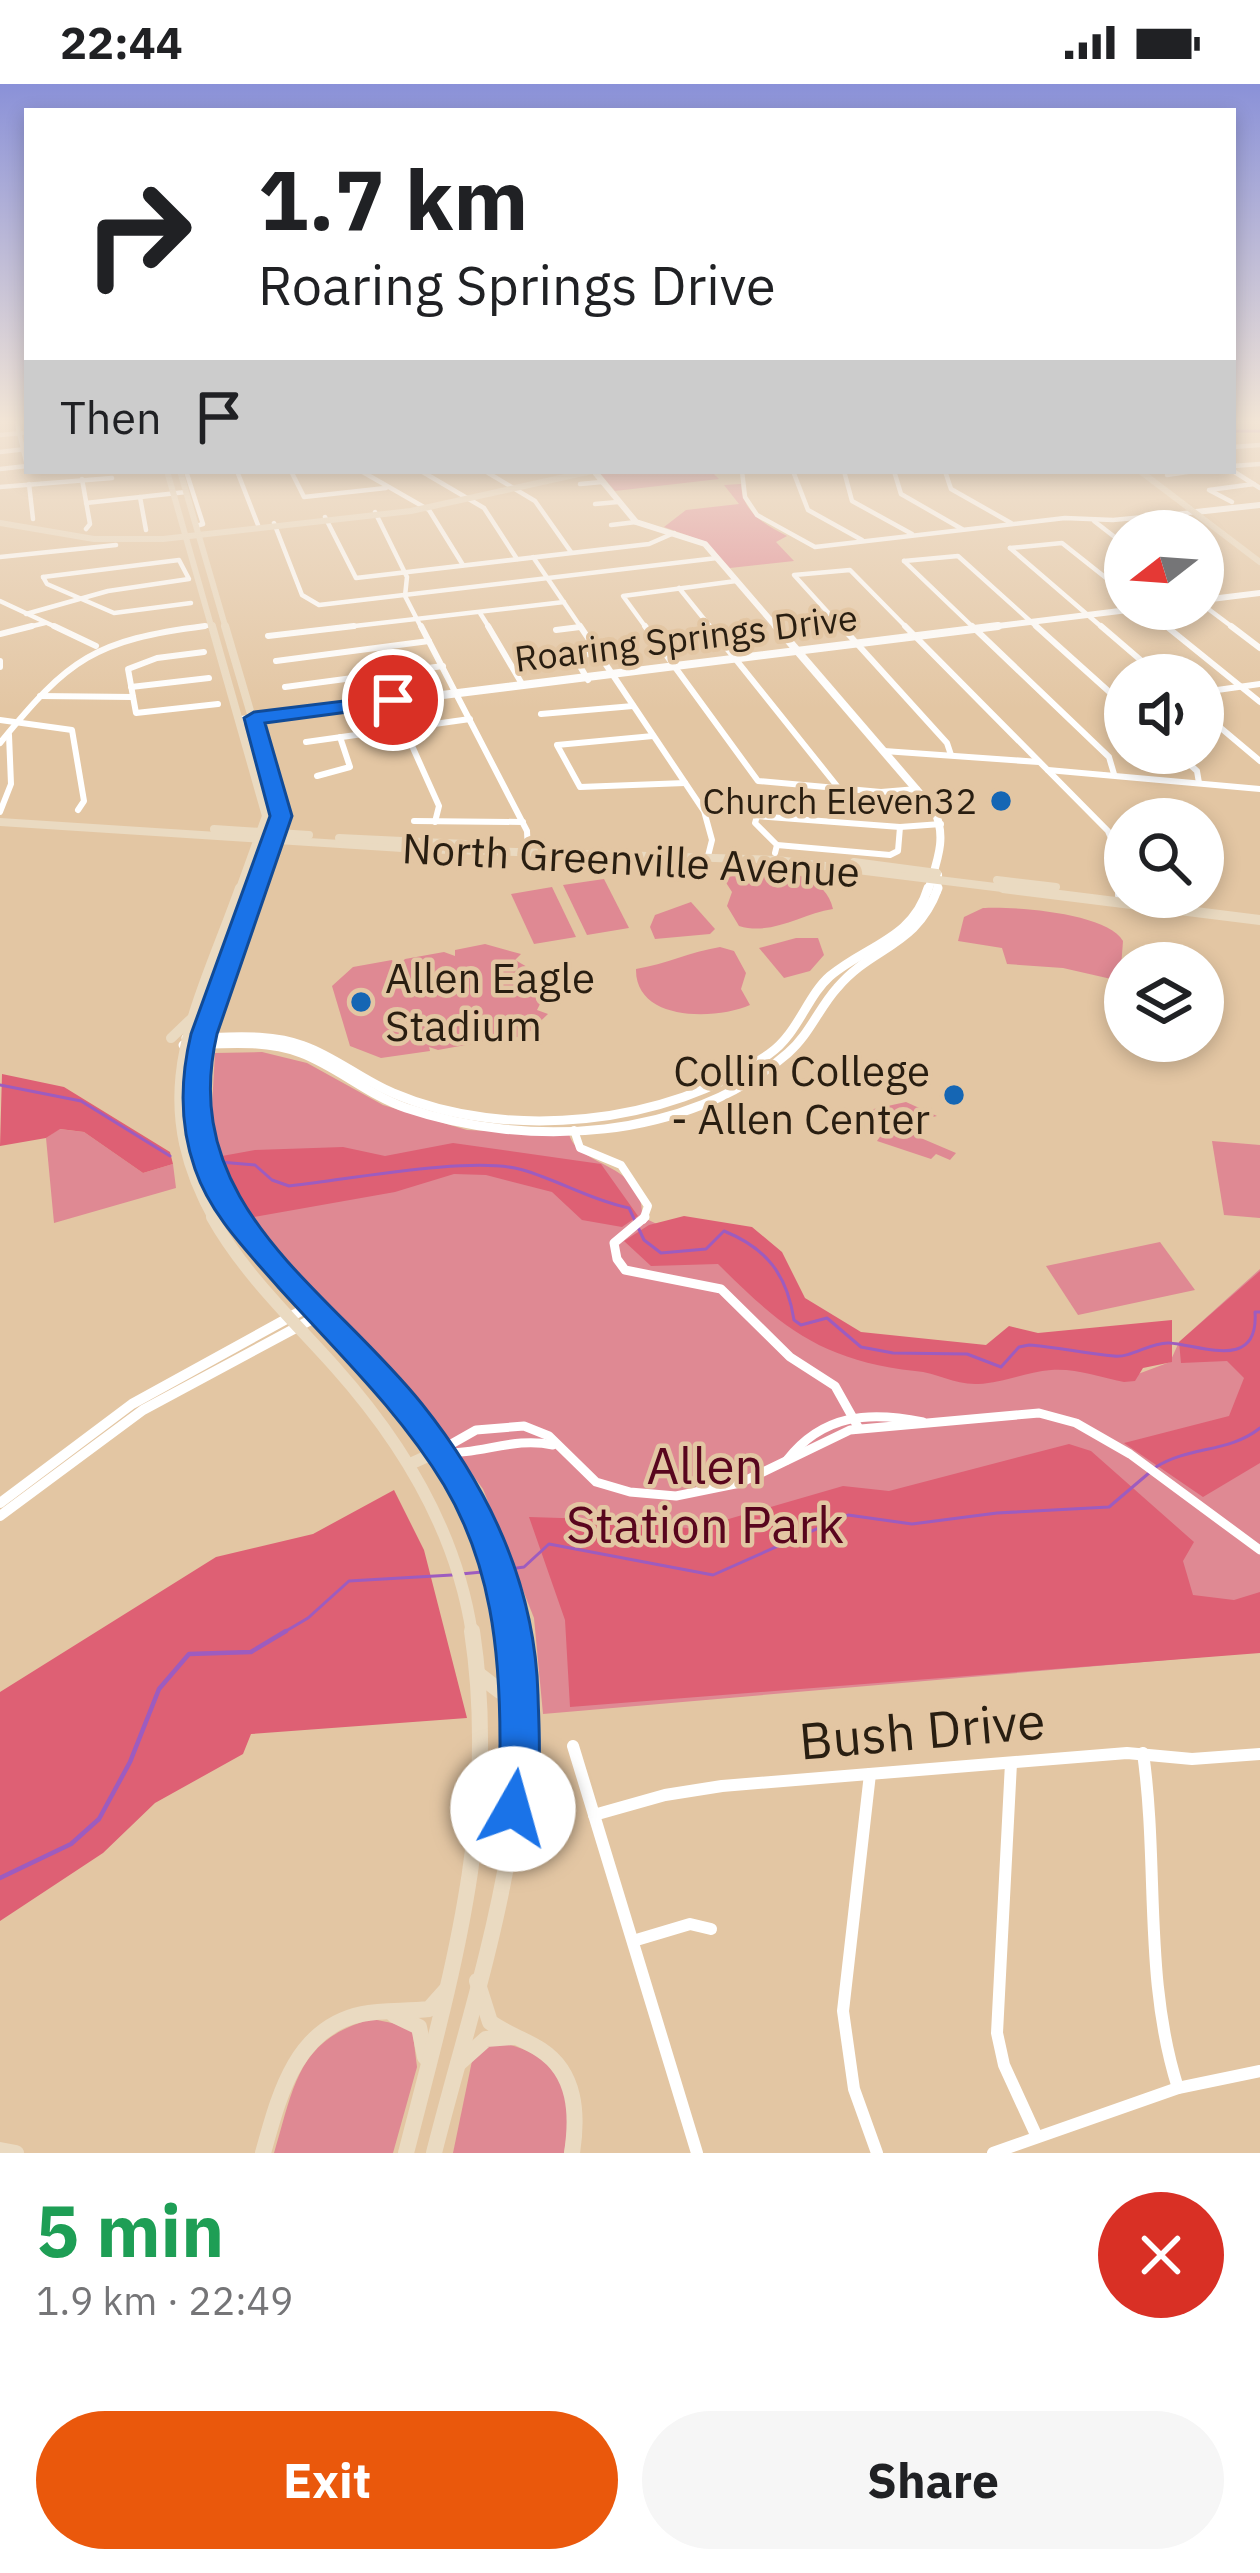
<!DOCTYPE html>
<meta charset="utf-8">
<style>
:root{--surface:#fff;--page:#f6f6f6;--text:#202124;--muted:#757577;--accent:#ea580c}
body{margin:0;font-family:"IBM Plex Sans",sans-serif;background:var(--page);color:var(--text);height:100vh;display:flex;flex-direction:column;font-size:45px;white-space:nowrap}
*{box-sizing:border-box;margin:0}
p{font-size:39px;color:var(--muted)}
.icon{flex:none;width:66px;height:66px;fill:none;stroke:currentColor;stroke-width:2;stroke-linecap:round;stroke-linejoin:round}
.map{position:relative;height:2069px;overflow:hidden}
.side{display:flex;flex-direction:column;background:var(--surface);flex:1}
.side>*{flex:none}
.guide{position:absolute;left:24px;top:24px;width:1212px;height:366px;border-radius:0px;box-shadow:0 6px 18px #0003;background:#fff;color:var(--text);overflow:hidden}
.needle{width:78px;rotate:253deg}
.fabs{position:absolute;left:1104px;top:426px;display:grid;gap:24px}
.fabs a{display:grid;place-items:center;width:120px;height:120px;border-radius:50%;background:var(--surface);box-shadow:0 6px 18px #0003;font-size:60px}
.pin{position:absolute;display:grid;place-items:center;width:102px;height:102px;color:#fff;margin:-51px;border:6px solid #fff;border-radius:50%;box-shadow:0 3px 12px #0007}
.me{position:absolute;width:132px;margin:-66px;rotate:7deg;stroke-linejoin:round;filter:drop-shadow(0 0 9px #0008)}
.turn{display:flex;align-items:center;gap:42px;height:252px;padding:0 36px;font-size:54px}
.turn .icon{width:156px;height:156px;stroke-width:2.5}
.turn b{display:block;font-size:84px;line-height:102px}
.then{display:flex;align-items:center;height:114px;padding:0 36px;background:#0003;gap:24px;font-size:45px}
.round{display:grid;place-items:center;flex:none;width:126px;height:126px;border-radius:63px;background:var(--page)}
.headline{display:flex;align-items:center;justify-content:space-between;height:204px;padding:0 36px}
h1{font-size:72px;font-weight:700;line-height:90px;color:#1e9e55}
.primary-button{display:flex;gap:24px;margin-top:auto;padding:24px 36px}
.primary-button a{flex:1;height:138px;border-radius:72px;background:var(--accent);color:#fff;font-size:48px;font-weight:700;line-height:138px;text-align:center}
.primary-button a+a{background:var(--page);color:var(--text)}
.status{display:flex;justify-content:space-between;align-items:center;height:84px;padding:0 60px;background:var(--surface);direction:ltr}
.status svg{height:33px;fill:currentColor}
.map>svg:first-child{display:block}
.green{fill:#df8993}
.forest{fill:#de6074}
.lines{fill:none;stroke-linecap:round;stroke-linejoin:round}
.stream-far1{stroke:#9d5cbf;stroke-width:3}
.stream{stroke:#9d5cbf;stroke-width:4.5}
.minor-far4{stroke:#fff;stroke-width:4.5}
.minor-far3{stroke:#fff;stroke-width:6}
.minor-far2{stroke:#fff;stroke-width:8}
.minor-far1{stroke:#fff;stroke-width:9}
.minor{stroke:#fff;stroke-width:12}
.tertiary-far3{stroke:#fff;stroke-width:6}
.tertiary-far2{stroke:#fff;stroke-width:8}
.tertiary-far1{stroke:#fff;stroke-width:9}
.tertiary{stroke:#fff;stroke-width:10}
.secondary-far4{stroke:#eadac1;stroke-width:6}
.secondary-far3{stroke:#eadac1;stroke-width:8}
.secondary-far2{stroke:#eadac1;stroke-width:10}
.secondary-far1{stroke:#eadac1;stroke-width:12}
.secondary{stroke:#eadac1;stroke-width:16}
.route{fill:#1a73e8;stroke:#114b97;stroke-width:3}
.poi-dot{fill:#1566b4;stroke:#e3c6a3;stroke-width:4.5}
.labels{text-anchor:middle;stroke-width:9;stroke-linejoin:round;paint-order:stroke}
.far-street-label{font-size:36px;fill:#291e11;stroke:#e3c6a3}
.far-poi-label{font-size:36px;fill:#291e11;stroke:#e3c6a3;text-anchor:end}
.street-label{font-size:42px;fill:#291e11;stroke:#e3c6a3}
.poi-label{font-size:42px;fill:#291e11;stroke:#e3c6a3;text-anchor:start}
.near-park-label{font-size:51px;fill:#59061e;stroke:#e3c6a3}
.near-street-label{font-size:51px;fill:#291e11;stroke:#e3c6a3}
</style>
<div class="status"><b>22:44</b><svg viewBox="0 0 49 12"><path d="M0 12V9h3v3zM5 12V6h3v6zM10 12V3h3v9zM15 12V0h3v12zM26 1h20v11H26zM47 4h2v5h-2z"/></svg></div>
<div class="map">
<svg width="1260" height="2069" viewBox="0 0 1260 2069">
<rect width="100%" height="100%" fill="#e3c6a3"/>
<g class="green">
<path d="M711,387L719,395L615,407L599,388Z"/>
<path d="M741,400C742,428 764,440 787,452L776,458L794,477L730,484L706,458L664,443L686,426L739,420L724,401Z"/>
<path d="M761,786C790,787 826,793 833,825C801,830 772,852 739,842L727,822L732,808L723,794Z"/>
<path d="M604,795L629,844L587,851L563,801Z"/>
<path d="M552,803L576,853L534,860L511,810Z"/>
<path d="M691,818L715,845L710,850L655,855L650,843L655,831Z"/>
<path d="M983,824C1014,822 1108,829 1123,857L1120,897L1063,884L1007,880L1002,864L958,857L964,833Z"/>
<path d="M796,854H818L824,871L810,887L784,894L759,864Z"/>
<path d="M485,860L521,870L515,876L529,884L543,914L537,926L548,930L525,952L486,957L483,953L482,958L438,966L429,963L430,967L381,974L350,962L332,902L353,883L392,876L394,881L400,880L405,875L444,868L455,872V866Z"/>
<path d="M720,863L734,867L746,889L741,905L750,921C716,936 635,938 636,885C666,880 690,868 720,863Z"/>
<path d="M262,968L307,979L383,1021L467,1046L569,1050C578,1084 645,1078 642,1133L732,1175L841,1254L1138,1290L1170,1278L1179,1258L1260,1185V1568L543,1630L534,1534L483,1405L419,1318L252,1141L228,1092L211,1040L215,969Z"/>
<path d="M906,1018L937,1032L920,1036L909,1049L956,1069L950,1076L936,1070L931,1075L877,1057L889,1040L869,1026Z"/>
<path d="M59,1045L84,1048L143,1089L173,1080L176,1104L54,1139L46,1054Z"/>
<path d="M1212,1057L1260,1061V1134L1224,1131Z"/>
<path d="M1160,1158L1195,1206L1078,1231L1046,1182Z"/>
<path d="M372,1935L412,1943L417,1983L393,2069H274C294,2003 297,1955 372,1935Z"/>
<path d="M491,1957C558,1966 576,2006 564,2069H453L473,1972Z"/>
</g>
<g class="forest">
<path d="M2,990L64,1003L170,1068L173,1080L143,1089L84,1048L60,1045L46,1054L0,1062Z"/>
<path d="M453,1059L601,1080L638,1132L622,1143L582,1136L552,1108L486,1091L454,1090L395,1108L249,1134L222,1072L255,1066L343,1063L385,1072Z"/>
<path d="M684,1132L752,1143L782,1168L805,1214L861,1248L986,1261L1009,1242L1038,1249L1172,1236V1278L1143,1284L1135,1297L1124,1298C1100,1293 1075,1284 1051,1286C1026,1288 1003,1299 978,1300C955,1301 938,1289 915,1287C822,1276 783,1245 718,1180L651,1182L624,1157L649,1141Z"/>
<path d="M1260,1187V1379L1203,1413L1124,1359L1229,1332L1244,1294L1227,1277L1181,1279L1179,1258Z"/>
<path d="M1069,1360L1091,1367L1194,1458L1183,1477L1193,1511L1234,1516L1260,1508V1569L570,1623L565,1536L529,1433L625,1436L694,1445L843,1402L889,1407Z"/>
<path d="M394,1406L424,1466L467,1634L251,1650L243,1670L155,1719L103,1769L0,1837V1608L216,1473L313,1450Z"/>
</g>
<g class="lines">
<g class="stream-far1">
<path d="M1233,347H1260"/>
<path d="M0,1001L81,1017L170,1072"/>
<path d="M220,1078L255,1081L272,1096L289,1102C344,1096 475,1071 523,1086C560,1097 591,1116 629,1124L644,1156L661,1169L706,1165L724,1147C766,1164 787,1190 794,1236L801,1241L827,1234L861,1263L893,1269L967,1270L1001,1283L1019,1263L1029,1261C1058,1263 1086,1270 1114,1272C1132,1274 1150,1258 1169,1259C1201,1261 1259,1288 1255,1228H1260"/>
<path d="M1156,1383C1189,1362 1229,1369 1260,1344"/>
<path d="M503,1486L524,1483L549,1460L713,1491L848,1431L912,1440L997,1429L1109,1423L1149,1389"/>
<path d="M461,1490L493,1487"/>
<path d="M281,1550L308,1534L349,1497L452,1491"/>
</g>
<path class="stream" d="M0,1794L71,1760L99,1735L130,1678L159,1605L189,1570L251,1568L286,1547"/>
<g class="minor-far4">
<path d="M1233,336L1248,335"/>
<path d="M0,351L22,349"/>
<path d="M1233,363L1260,361"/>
<path d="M0,368L26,365"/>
<path d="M1233,382L1260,380"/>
<path d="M0,385L27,382L16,335"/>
<path d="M186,387L203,440L196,442"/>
<path d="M237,387L258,441"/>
<path d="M291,387L304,413L386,404"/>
<path d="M361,387L429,426L463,481"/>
<path d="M421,387L484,424L517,475"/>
<path d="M485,387L535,417L571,468"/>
<path d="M742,387L745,413L757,431L815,463L1065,434L1113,436L1196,428"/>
<path d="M793,387L808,426L862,456"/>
<path d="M844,387L852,417L912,450"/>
<path d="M894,387L901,410L962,445"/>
<path d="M945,387L951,405L1011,439"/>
<path d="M1233,387L1260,404"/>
<path d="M1167,391L1194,387"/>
<path d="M82,395L90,440L86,445"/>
<path d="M29,400L33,435"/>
<path d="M580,400L602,398"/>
<path d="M0,403L112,394"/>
<path d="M140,413L146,446"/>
<path d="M1232,418L1209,406L1254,400"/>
<path d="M86,419L186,408"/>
<path d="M595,420L618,418"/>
<path d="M375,428L407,493L405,512L422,545"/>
<path d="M325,433L356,494L649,460L674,449"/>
<path d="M1094,437L1125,461"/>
<path d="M274,439L302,511L319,521L717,474"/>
<path d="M611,441L636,438"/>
<path d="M1010,464L1104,545"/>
<path d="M1010,464L1062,459L1125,509"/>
<path d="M0,473L116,461"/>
<path d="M533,473L582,545"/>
<path d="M904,477L975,545"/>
<path d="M904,477L958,472L1039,545"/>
<path d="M43,493L47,500L114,529L191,519"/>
<path d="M679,504L712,545"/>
<path d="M0,517L60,545"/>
<path d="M1203,521L1235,545"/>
<path d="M1145,525L1170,545"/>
<path d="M480,529L490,545"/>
<path d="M26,530L108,507L189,495L179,476L43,493"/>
<path d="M20,545L45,539"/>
<path d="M182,545L213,541"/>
<path d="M328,545L564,518"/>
<path d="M563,545L580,543"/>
<path d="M647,545L623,512L736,497"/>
<path d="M843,545L794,491L850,486L908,545"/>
</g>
<g class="minor-far3">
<path d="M54,542L96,562"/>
<path d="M421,542L527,747L528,769"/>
<path d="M488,542L522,600"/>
<path d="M580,542L704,727L712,756L708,772"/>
<path d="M645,542L758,697L881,708L917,705"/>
<path d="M709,542L837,702"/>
<path d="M841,542L947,659L951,671"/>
<path d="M905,542L1108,747L1121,778L1119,807"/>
<path d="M972,542L1109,673L1114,690"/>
<path d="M1036,542L1125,622"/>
<path d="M1101,542L1158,591"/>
<path d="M1166,542L1260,618"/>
<path d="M1231,542L1260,564"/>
<path d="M556,546L580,543"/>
<path d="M0,550L32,542"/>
<path d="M268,552L354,542"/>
<path d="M204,568L157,574L128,585L136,629L218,620"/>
<path d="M0,577V583"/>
<path d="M276,577L429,557"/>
<path d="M588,596L574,572L597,569"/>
<path d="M131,603L209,594"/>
<path d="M285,603L443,582"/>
<path d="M1203,608L1260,600"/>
<path d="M40,612L133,613"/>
<path d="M1203,629L1260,677"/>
<path d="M541,630L633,622"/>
<path d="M0,636L72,646L84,717L78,726"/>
<path d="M404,644L439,722L435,738"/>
<path d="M653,652L557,661L580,703L685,699"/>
<path d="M306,658L470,635"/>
<path d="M0,659C69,574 95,556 205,542"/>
<path d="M884,667L1039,678"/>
<path d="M1177,669L1197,687L1199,699"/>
<path d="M1048,686L1260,705"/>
<path d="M317,692L350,683L340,653"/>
<path d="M0,728L11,700L9,651"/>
<path d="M414,737L523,738"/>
<path d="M777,761L890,771L898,767L900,743"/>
<path d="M775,769L777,761L755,739L757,732L900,743L941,740"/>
</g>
<g class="minor-far2">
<path d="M1119,811V804"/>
<path d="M574,1046L580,1064L621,1081L648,1122L643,1136"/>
</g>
<g class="minor-far1">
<path d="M645,1133L614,1159L617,1175L625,1186L721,1205L790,1273L835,1302L858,1343"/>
<path d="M439,1367L476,1346L524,1342L549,1352L596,1398L630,1408L676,1412L740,1399L850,1346L1039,1329L1076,1339L1130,1370L1260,1466"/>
<path d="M440,1368C479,1372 513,1352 553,1361"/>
<path d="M787,1376C823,1330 869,1327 923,1338"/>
</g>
<g class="minor">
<path d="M573,1662L697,2069"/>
<path d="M1143,1669C1159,1782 1143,1894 1178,2004"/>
<path d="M1011,1679L997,1949L1004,1981L1037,2053"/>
<path d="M870,1690L843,1927L854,2005L877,2069"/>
<path d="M594,1731L665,1711L722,1702L1127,1669L1192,1675L1260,1670"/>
<path d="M633,1857L690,1840L711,1845"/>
<path d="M993,2069L1178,2004L1260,1987"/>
</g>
<g class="tertiary-far3">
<path d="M594,387L636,438L705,460L778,545"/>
<path d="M1196,428L1260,421"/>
<path d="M1203,516L1260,509"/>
<path d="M974,545L1136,525"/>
</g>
<g class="tertiary-far2">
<path d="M776,542L934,726C948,754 936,779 928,807"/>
<path d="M241,636L998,542"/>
<path d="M937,807L938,791"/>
</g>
<g class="tertiary-far1">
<path d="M186,954C224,954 268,948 304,962C335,973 362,996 393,1009C507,1058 668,1041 769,970C798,950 807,912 830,892C867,861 913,855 928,804"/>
<path d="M183,961C222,960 264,955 301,969C338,983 368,1011 406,1024C528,1065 687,1057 788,969C809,951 819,924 837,904C873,861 916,864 938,804"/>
</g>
<g class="tertiary">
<path d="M0,1419L132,1320L310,1222"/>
<path d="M0,1432L143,1326L318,1232"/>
</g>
<g class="secondary-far4">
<path d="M167,387L212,545"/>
<path d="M180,387L226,545"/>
<path d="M1140,387L1260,478"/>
<path d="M0,439L94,455H163L411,427L592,387"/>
</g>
<g class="secondary-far3">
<path d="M212,542L266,732L239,807"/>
<path d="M225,542L281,732L256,807"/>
<path d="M0,738L418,765L777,776L1027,807"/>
<path d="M214,745L309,751"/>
<path d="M339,754L465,760"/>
<path d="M854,778L937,789"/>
<path d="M997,796L1056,803"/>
</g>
<g class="secondary-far2">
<path d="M1003,804L1260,836"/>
<path d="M171,954L191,935"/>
<path d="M214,1136C143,1010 196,927 240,804"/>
<path d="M236,1136L210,1088L196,1039L195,986L257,804"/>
</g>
<g class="secondary-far1">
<path d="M212,1133C244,1190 292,1235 335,1283C402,1358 457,1449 472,1550"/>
<path d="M234,1133C346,1286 477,1346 513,1550"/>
<path d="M410,1380L439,1367"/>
</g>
<g class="secondary">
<path d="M479,1591L500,1607L520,1601"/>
<path d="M477,1897L490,1938C506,1950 524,1955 541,1966C576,1989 578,2030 572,2069"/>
<path d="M394,1931L419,1943L425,1973"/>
<path d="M458,1980L486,1955L513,1953"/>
<path d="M0,2066L16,2069"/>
<path d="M263,2069C279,2012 295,1944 362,1930C384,1925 407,1928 429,1925L446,1906"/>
<path d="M406,2069C451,1893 500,1731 472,1547"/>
<path d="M434,2069C476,1903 543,1721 513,1547"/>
</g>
</g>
<linearGradient id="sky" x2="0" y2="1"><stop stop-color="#8a91d8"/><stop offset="0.54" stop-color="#f2e5d6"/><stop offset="1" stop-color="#f2e5d6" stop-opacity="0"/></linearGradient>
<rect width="1260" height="625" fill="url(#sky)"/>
<path class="route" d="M393,611L403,616L400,621L265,639L292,732L217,950C177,1122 328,1203 422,1320C489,1404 535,1502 538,1611C539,1652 544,1700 527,1738L513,1743L499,1738C488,1713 501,1683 500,1657C500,1567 491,1480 444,1401C400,1328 336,1267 279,1204C247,1167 211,1132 195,1085C179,1040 180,996 191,950L270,732L244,634L254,628Z"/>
<g class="poi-dot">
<circle cx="1001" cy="717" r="12"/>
<circle cx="361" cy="918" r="12"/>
<circle cx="954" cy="1011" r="12"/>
</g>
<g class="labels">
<g class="far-street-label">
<text transform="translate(686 554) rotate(-7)" y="13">Roaring Springs Drive</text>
</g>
<g class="far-poi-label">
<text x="977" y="730">Church Eleven32</text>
</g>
<g class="street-label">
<text transform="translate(631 776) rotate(3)" y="15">North Greenville Avenue</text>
</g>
<g class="poi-label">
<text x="385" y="909">Allen Eagle<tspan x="385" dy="48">Stadium</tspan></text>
<text x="930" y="1002" text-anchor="end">Collin College<tspan x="930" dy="48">- Allen Center</tspan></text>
</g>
<g class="near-park-label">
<text x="705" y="1400">Allen<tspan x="705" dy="59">Station Park</tspan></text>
</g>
<g class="near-street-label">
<text transform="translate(922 1647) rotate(-5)" y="18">Bush Drive</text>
</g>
</g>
</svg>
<div class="fabs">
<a><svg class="needle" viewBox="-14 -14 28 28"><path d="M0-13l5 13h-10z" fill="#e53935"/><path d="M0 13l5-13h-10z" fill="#757577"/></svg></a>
<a><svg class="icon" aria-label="sound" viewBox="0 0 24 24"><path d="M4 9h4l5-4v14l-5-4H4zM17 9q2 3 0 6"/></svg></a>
<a><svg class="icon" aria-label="search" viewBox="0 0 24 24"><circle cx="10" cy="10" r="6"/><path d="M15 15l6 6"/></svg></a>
<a><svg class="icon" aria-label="layers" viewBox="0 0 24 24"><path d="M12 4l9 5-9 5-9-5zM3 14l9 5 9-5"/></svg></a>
</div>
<div class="pin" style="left:393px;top:616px;background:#d93025"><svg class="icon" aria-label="arrive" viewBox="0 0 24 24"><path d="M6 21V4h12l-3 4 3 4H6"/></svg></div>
<svg class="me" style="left:513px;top:1725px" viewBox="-20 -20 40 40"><circle r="19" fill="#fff"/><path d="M0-13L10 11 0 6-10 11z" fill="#1a73e8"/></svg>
<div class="guide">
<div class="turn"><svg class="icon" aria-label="right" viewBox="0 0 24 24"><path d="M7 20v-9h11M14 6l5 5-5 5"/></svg><div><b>1.7 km</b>Roaring Springs Drive</div></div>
<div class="then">Then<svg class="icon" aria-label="arrive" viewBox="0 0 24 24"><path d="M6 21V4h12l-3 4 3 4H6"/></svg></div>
</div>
</div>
<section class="side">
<div class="headline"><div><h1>5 min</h1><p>1.9 km · 22:49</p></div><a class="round" style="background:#d93025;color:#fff"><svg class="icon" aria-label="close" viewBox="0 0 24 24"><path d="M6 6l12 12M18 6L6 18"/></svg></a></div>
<div class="primary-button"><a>Exit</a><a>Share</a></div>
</section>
